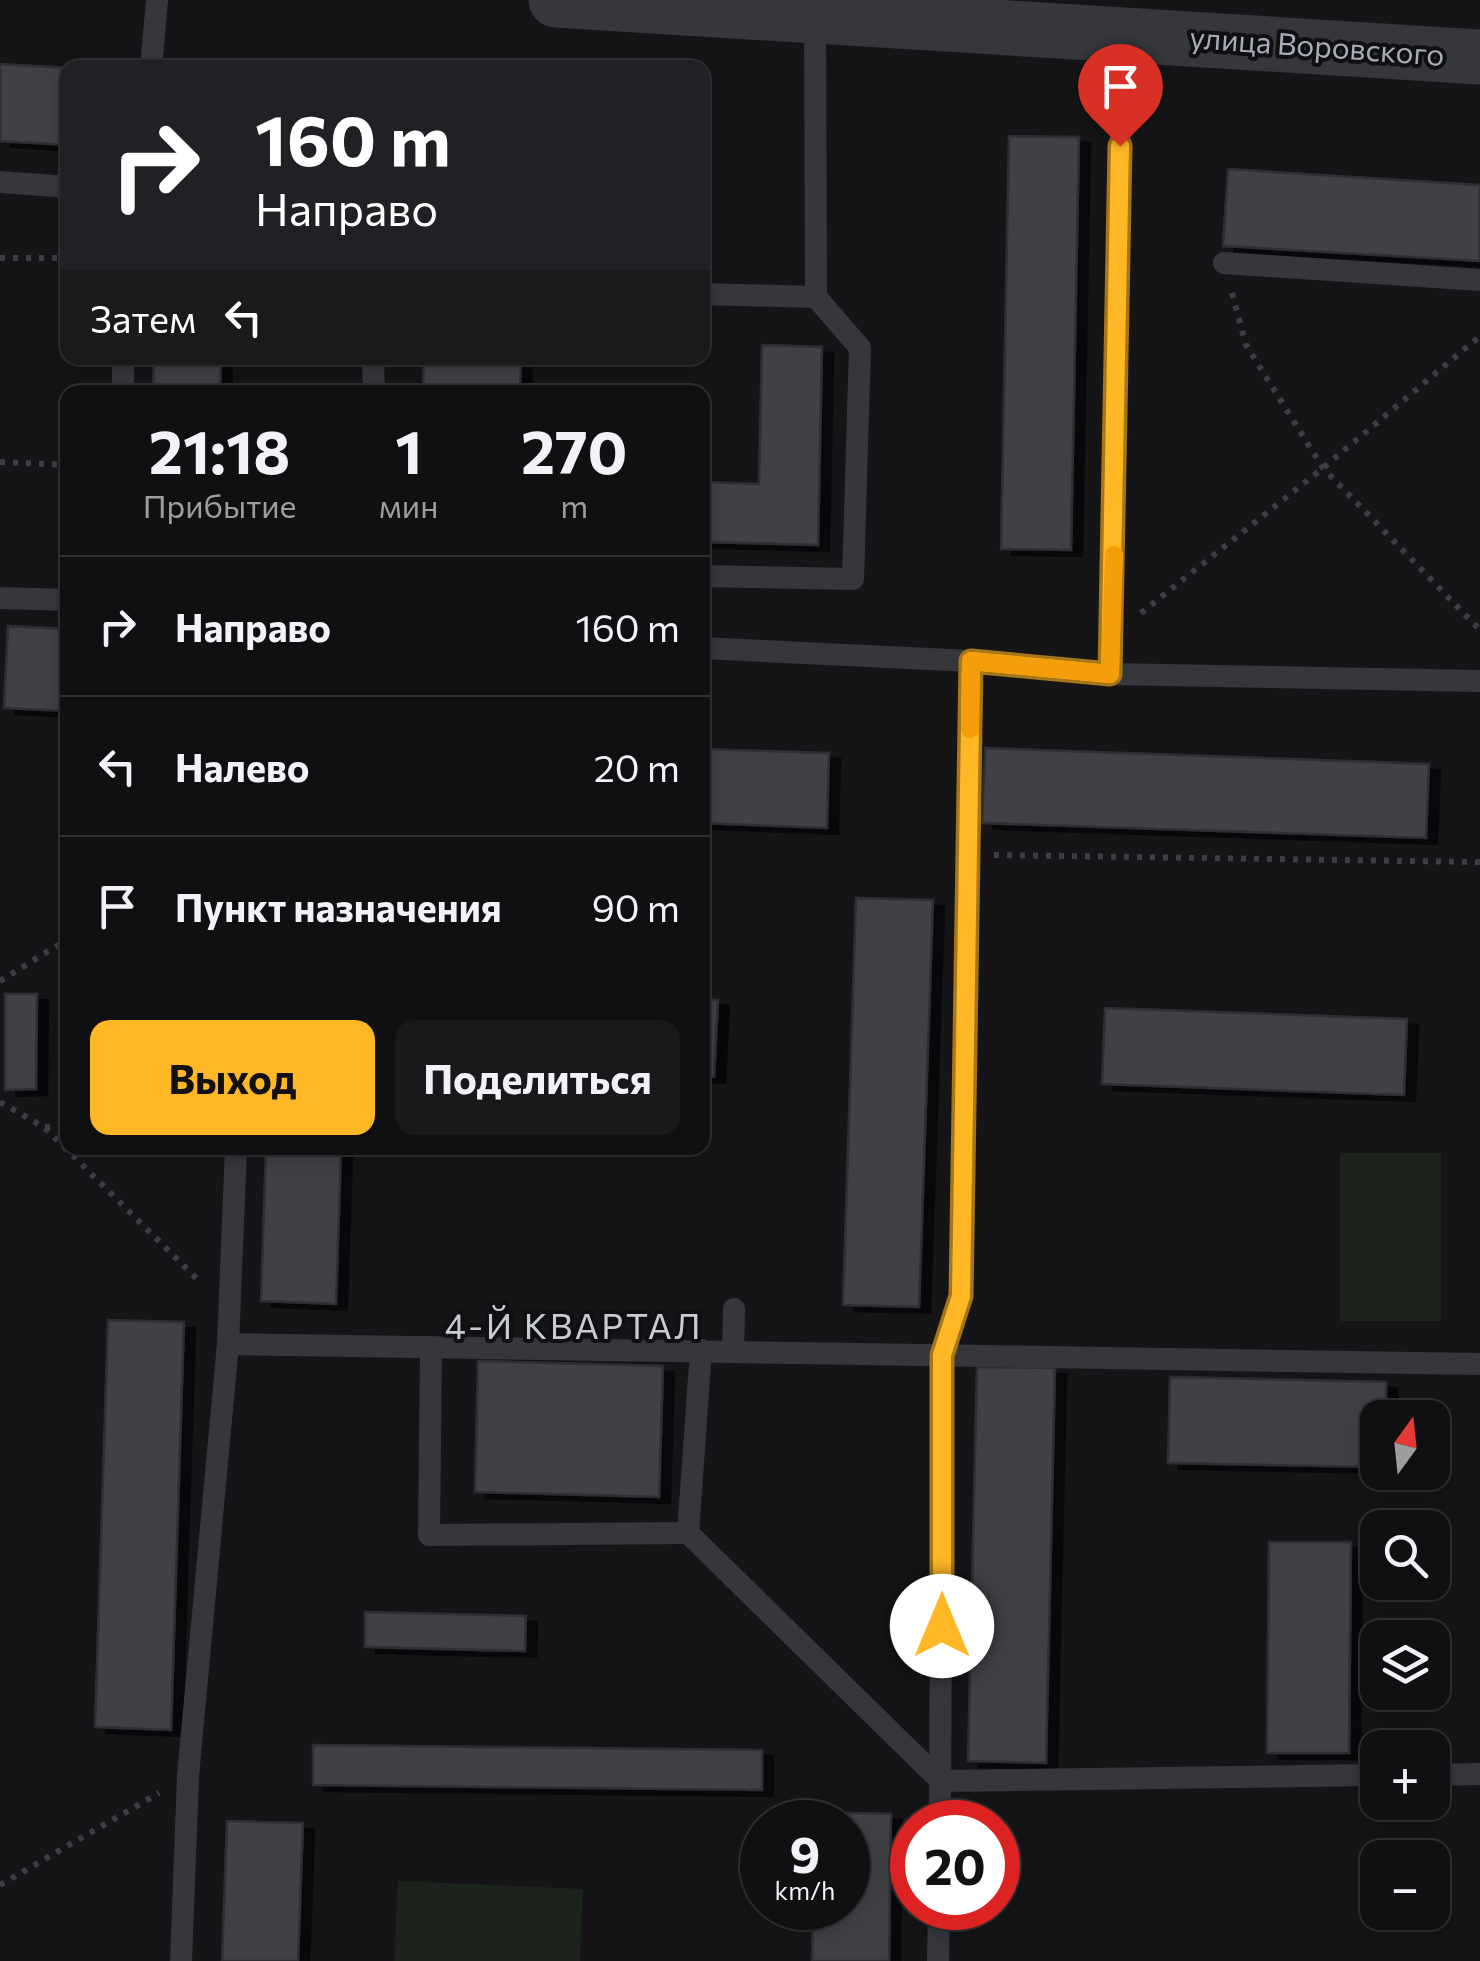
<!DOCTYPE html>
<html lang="ru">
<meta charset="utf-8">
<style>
:root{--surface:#101012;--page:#19191b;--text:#f1f3f6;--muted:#9c9d9f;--line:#303032;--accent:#ffb726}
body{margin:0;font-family:Commissioner,sans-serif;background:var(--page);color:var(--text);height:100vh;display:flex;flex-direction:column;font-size:38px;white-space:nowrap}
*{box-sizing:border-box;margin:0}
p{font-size:32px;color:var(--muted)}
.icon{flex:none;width:55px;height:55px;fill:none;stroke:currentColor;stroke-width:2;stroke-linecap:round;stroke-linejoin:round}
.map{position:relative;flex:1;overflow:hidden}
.details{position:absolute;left:60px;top:385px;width:650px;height:770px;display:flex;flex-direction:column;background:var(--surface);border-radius:20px;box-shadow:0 5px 15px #0003,0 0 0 2px var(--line)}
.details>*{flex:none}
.top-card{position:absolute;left:60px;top:60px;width:650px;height:305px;border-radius:20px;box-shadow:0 5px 15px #0003,0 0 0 2px var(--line);background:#202124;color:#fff;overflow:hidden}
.needle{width:65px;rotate:15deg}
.tools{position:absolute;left:1360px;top:1400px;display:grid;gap:20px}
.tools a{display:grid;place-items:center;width:90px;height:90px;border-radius:20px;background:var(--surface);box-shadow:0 5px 15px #0003,0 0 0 2px var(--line);font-size:50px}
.speed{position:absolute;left:740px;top:1800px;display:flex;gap:20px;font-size:50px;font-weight:700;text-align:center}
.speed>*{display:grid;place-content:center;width:130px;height:130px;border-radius:50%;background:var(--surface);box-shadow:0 5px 15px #0003,0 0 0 2px var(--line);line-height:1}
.speed small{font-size:25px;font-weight:400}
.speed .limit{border:15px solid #d22;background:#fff;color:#111}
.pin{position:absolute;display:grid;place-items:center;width:85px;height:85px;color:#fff;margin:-102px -42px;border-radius:50% 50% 50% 0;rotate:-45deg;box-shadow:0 0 10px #0007}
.pin .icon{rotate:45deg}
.me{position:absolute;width:110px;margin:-55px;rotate:0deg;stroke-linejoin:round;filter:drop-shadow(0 0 8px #0008)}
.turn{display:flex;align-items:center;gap:35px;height:210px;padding:0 30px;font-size:45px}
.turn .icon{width:130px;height:130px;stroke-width:2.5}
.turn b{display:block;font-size:70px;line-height:85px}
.then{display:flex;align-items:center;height:95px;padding:0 30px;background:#0003;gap:20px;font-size:38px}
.eta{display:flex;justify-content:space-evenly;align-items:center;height:170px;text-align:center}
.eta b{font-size:60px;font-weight:700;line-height:70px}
.cta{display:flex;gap:20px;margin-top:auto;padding:20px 30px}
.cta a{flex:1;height:115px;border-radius:20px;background:var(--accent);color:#111;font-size:40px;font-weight:700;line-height:115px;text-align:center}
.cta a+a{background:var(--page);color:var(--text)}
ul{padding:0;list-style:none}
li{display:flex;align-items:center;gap:30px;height:140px;padding:0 30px;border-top:2px solid var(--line)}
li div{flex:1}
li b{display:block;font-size:38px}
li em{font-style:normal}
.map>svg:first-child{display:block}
.park{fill:#1b231c}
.building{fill:#3f4045;stroke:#2f2f34;stroke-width:2.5;filter:url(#shadow)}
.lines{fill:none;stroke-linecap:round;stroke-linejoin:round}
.path{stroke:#3c3e44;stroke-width:6;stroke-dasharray:5 8;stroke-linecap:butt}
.service{stroke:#36373d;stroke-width:22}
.tertiary{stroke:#36373d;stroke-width:55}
.route-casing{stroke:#a67719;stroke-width:25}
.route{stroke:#ffb726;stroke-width:18}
.slow{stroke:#f59e0b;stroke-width:18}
.labels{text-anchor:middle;stroke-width:8;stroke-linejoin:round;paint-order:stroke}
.street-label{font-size:30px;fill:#a6acb9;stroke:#101012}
.quarter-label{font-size:35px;letter-spacing:2.5px;fill:#c7cbd4;stroke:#101012}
</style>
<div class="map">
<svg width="1480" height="1961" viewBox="0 0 1480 1961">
<defs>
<filter id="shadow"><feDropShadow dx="11" dy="6" stdDeviation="0" flood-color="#0009"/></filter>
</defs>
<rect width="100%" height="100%" fill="#151518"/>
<g class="park">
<rect x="1340" y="1153" width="101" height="168"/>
<path d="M398,1881L583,1889L580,1961H394Z"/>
</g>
<g class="building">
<path d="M0,64L68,68V145L0,141Z"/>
<path d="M1009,136L1079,137L1071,550L1001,549Z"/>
<path d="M1228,169L1480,185V261L1223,246Z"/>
<path d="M762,345L822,347L818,545L702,542V482L759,484Z"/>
<path d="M154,358H221L220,392H153Z"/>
<path d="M424,358H521L520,392H423Z"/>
<path d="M8,626L68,629V711L4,708Z"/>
<path d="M985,748L1429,764L1426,838L982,823Z"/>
<path d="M702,749L829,753L827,828L702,823Z"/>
<path d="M856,898L933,900L919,1307L843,1305Z"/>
<path d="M5,994H37L36,1089L5,1090Z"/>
<path d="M702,999L718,1000L714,1077L702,1076Z"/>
<path d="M1105,1008L1407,1019L1404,1095L1102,1084Z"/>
<path d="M266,1148H341L336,1304L261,1301Z"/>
<path d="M108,1320L184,1322L171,1730L95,1727Z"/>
<path d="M478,1361L663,1366L659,1497L475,1492Z"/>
<path d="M977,1367L1055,1368L1046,1763L968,1761Z"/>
<path d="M1170,1377L1386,1382V1418H1378V1467L1168,1463Z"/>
<path d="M1269,1542H1351L1349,1753H1267Z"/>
<path d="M365,1612L526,1616L525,1651L365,1647Z"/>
<path d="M313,1745L762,1750V1790L313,1785Z"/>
<path d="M814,1812L891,1814L889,1961H812L813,1908H848V1822H814Z"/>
<path d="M227,1821L303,1823L298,1961H222Z"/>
</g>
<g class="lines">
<g class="path">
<path d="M0,258H68"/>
<path d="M1232,293L1246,345L1323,468L1480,630"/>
<path d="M0,462L68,465"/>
<path d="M1141,613L1323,468L1480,336"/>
<path d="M994,855L1480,862"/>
<path d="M0,981L68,939"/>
<path d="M0,1102L44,1127L199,1281"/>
<path d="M45,1127L68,1124"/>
<path d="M0,1885L159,1793"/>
</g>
<g class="service">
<path d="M151,68L157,0"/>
<path d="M0,182L68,187"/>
<path d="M1224,263L1480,280"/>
<path d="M702,294L816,297"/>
<path d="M373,358L374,392"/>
<path d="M123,392V358"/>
<path d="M702,576L853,579L860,348L816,297L815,15"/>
<path d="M0,598L68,600"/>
<path d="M702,648L971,661L1110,674L1480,681"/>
<path d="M1110,674L1121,109L1118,34"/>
<path d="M228,1344L1480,1364"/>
<path d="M431,1347L429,1535L688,1533L701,1350"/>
<path d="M733,1352L734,1309"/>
<path d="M688,1533L941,1781L1378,1775"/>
<path d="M1432,1775L1480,1774"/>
<path d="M940,1822L942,1355L961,1296L971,661"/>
<path d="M181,1961L188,1776L228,1344L236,1148"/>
<path d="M938,1961L939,1908"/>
</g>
<path class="tertiary" d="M556,0L1480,57"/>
</g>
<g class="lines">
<g class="route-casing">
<path id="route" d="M942,1626V1355L961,1296L971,661L1110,674L1120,146"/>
</g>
<use href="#route" class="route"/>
<path class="slow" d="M970,729L971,661L1110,674L1114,555"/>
</g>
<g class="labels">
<g class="street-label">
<text transform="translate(1317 47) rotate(4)" y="10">улица Воровского</text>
</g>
<g class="quarter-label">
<text x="574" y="1339">4-Й КВАРТАЛ</text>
</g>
</g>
</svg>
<div class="tools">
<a><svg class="needle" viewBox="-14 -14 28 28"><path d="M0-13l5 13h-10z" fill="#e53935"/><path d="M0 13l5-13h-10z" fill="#9c9d9f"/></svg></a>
<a><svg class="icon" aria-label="search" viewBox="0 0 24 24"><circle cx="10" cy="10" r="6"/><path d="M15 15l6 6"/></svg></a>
<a><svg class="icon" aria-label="layers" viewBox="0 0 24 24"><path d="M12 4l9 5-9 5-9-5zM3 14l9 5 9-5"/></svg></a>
<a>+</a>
<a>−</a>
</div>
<div class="speed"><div>9<small>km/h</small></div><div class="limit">20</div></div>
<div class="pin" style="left:1120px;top:146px;background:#d93025"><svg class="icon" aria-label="arrive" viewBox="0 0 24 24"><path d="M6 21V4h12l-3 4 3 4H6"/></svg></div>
<svg class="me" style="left:942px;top:1626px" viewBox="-20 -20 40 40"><circle r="19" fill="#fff"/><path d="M0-13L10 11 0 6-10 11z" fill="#ffb726"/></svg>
<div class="top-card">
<div class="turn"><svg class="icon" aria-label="right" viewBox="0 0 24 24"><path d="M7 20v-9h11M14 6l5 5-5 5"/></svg><div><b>160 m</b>Направо</div></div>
<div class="then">Затем<svg class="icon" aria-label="left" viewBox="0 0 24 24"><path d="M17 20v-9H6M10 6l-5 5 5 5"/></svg></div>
</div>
<section class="details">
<div class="eta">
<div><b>21:18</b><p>Прибытие</p></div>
<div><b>1</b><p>мин</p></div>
<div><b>270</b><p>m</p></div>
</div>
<ul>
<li><svg class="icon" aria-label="right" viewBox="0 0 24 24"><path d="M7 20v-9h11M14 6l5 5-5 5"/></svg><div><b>Направо</b></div><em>160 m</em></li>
<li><svg class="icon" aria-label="left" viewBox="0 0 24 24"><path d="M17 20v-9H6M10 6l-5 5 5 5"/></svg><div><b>Налево</b></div><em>20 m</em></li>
<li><svg class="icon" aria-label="arrive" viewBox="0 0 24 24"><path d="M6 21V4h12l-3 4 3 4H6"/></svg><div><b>Пункт назначения</b></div><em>90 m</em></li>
</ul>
<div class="cta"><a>Выход</a><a>Поделиться</a></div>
</section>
</div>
